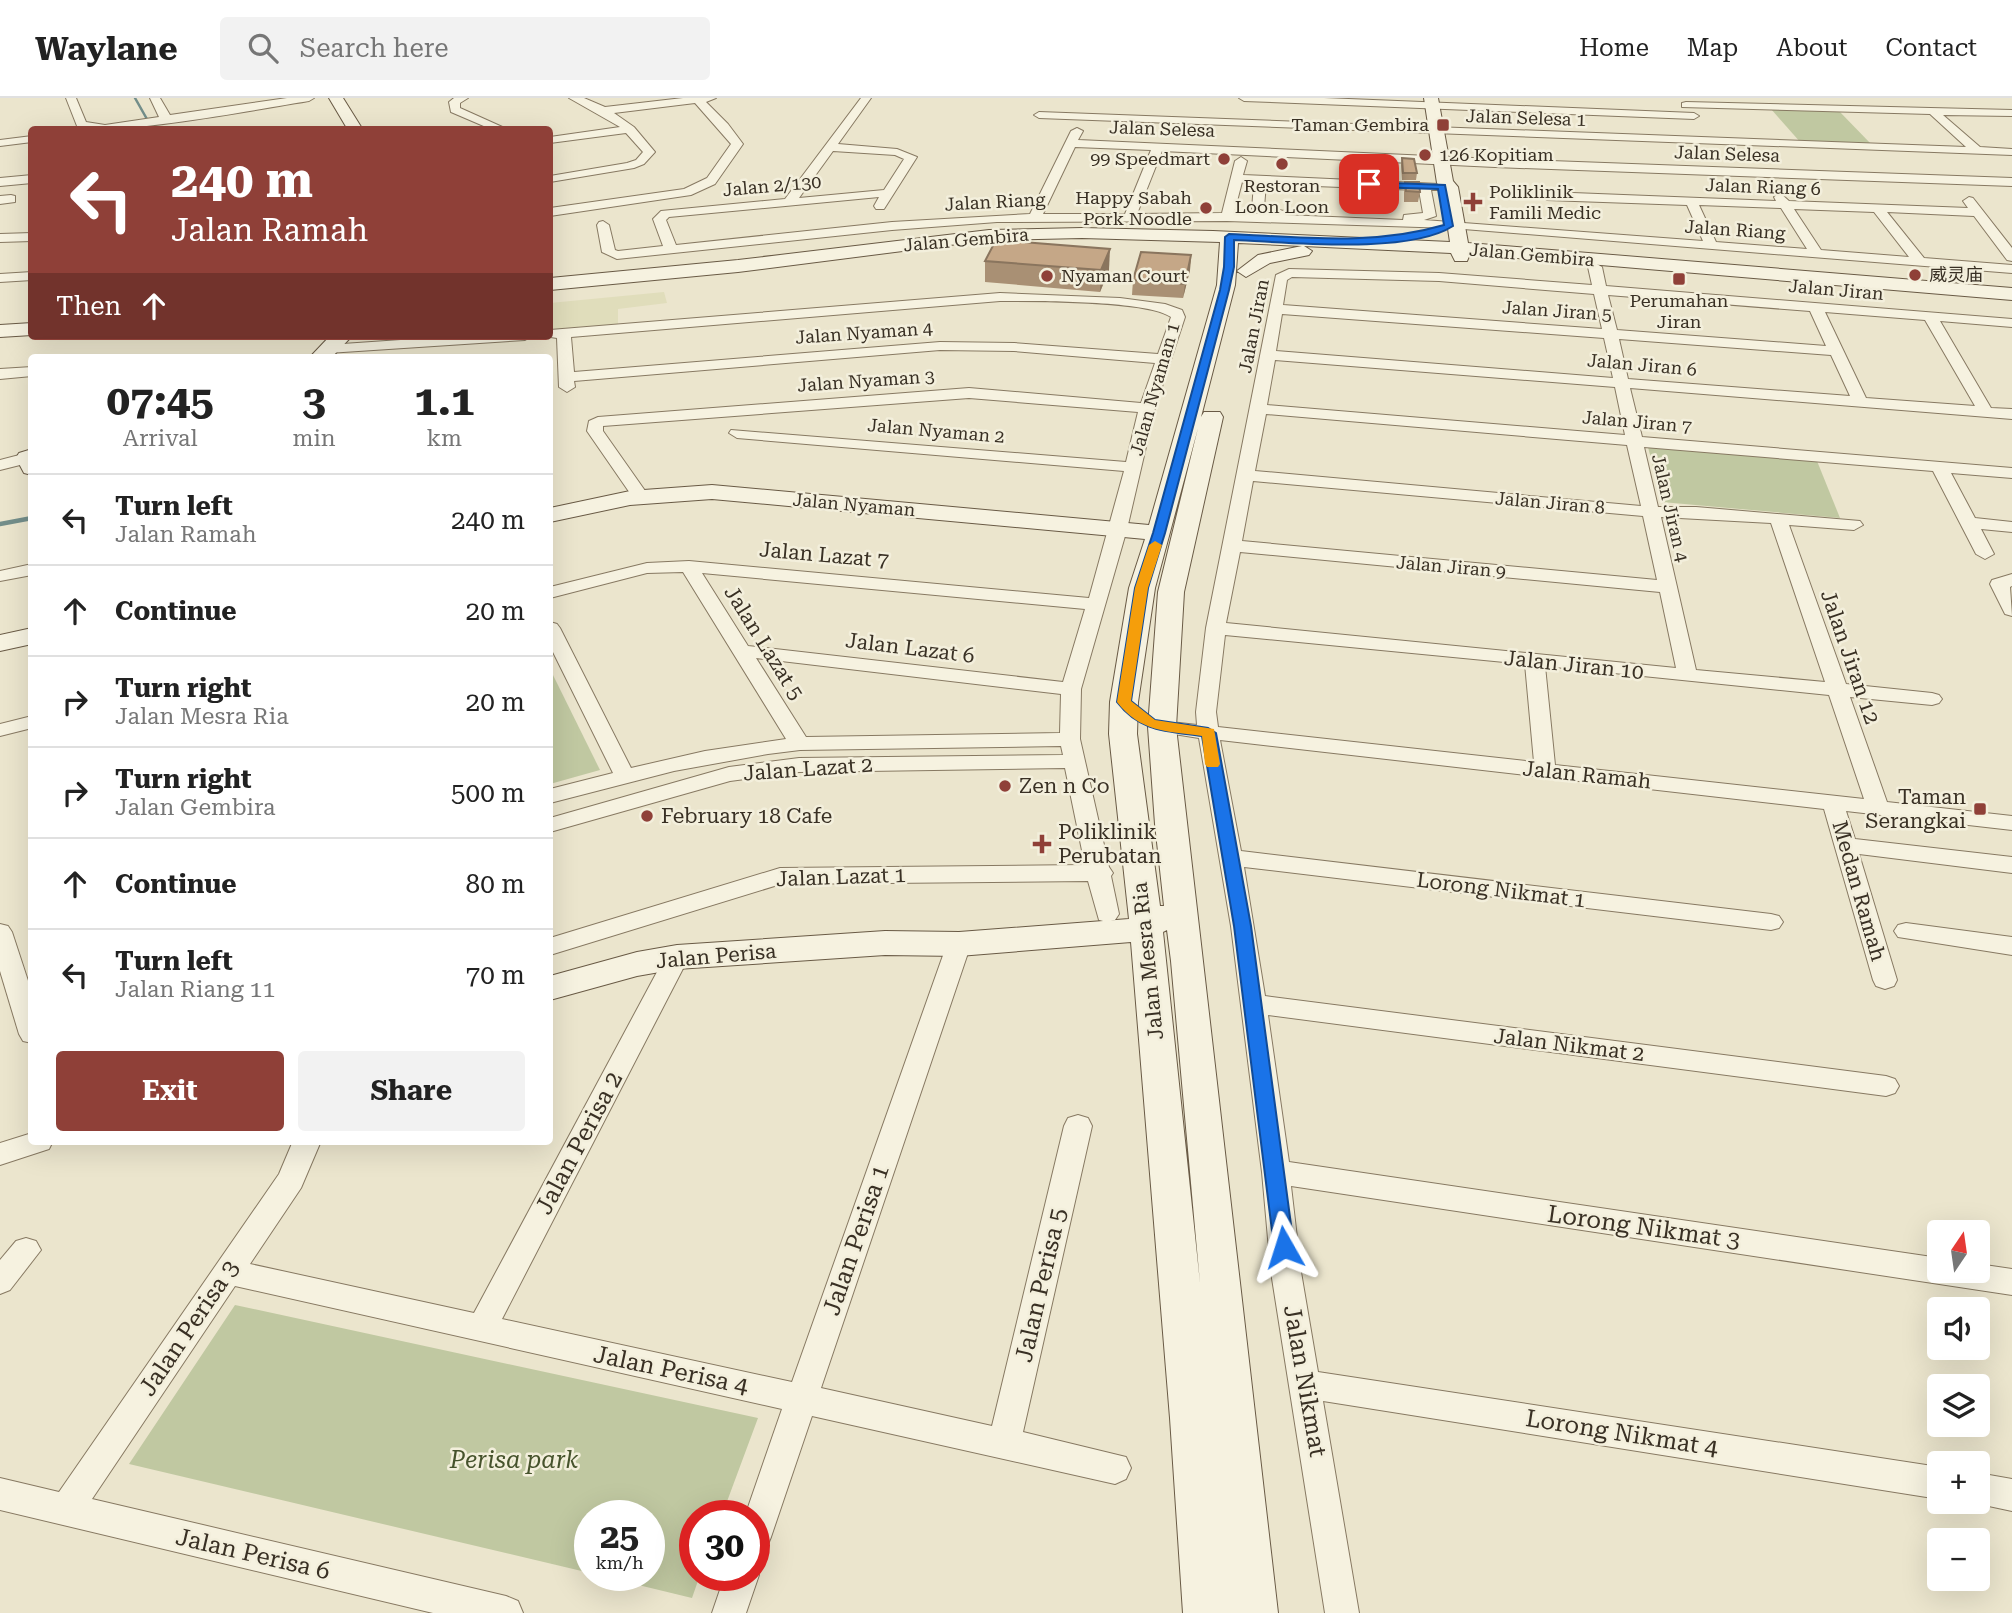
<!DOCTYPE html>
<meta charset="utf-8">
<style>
:root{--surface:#fff;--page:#f2f2f2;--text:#222;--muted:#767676;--line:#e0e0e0;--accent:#8f4038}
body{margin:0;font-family:"Roboto Serif","Noto Sans SC",serif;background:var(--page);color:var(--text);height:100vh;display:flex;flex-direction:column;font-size:26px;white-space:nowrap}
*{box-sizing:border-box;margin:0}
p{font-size:23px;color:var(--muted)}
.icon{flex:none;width:38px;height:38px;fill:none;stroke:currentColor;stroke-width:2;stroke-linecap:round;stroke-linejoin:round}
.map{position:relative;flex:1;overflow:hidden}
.drawer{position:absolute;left:28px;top:256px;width:525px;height:791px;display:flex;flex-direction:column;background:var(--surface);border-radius:7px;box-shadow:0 7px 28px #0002}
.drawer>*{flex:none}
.banner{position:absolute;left:28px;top:28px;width:525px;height:214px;border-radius:7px;box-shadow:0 7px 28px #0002;background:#8f4038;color:#fff;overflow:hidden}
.needle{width:46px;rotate:13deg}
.fabs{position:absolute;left:1927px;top:1122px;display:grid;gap:14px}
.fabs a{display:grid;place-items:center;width:63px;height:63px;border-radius:7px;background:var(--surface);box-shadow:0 7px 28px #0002;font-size:35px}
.speed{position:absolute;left:574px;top:1402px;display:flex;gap:14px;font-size:35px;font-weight:700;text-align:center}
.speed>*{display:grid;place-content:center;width:91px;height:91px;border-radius:50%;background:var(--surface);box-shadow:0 7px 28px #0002;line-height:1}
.speed small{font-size:18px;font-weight:400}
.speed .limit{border:10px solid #d22;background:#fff;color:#111}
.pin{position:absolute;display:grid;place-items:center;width:60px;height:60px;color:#fff;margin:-30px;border-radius:14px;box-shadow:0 4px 10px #0006}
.me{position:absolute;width:77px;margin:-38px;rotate:354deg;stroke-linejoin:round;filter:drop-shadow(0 0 5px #0008)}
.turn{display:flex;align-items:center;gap:24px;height:147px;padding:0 28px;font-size:32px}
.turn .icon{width:91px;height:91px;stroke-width:2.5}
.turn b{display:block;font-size:49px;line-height:60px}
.then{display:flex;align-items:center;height:66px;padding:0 28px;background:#0003;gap:14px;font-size:26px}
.eta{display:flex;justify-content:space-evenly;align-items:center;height:119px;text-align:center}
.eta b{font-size:42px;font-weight:700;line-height:49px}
.primary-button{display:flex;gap:14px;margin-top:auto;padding:14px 28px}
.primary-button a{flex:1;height:80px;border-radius:7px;background:var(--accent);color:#fff;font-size:28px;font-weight:700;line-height:80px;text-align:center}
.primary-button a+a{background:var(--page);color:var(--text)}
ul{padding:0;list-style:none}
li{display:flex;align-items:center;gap:21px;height:91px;padding:0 28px;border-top:2px solid var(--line)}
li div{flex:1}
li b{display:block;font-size:26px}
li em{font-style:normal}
header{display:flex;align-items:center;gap:42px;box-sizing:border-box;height:98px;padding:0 35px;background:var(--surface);border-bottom:2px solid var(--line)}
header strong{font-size:33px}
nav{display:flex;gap:38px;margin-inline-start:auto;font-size:24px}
.search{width:490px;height:63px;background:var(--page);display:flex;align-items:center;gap:18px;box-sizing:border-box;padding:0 24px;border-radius:7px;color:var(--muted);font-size:26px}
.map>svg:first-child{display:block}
.farmland{fill:#e0ddbb}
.green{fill:#c0c8a1}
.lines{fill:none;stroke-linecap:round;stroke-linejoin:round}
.stream-far1{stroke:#738e8a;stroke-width:2.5}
.stream{stroke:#738e8a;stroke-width:4.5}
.street-casing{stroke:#877962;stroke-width:2}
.secondary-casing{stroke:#695a45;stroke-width:2}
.street{fill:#f6f2e0;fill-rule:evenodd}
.secondary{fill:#f6f2e0;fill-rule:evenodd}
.wall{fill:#a99074}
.shaded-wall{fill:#8a755e}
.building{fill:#c5a787;stroke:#8a755e;stroke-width:2}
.route{fill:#1a73e8;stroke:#114b97;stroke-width:2}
.slow{fill:#f59e0b}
.poi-dot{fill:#8f4038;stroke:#f3efdc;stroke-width:2.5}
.labels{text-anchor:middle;stroke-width:5;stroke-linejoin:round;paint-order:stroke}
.far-street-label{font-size:18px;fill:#393024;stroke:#f3efdc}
.far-poi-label{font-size:18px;fill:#393024;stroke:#f3efdc;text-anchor:start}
.street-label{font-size:21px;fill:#393024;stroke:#f3efdc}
.poi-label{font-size:21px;fill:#393024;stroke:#f3efdc;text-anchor:start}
.near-street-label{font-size:24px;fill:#393024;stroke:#f3efdc}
.near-park-label{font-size:24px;font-style:italic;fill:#46532c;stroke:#f3efdc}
</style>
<header>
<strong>Waylane</strong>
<div class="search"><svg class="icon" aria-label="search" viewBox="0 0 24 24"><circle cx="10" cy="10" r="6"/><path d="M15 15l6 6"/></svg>Search here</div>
<nav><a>Home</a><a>Map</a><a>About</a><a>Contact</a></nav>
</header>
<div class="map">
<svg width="2012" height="1515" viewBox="0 0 2012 1515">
<rect width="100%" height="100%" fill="#ebe5cd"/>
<path class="farmland" d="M664,194L667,205L618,211V226L550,231V205Z"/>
<g class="green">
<path d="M1771,11L1839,13L1872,47L1801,45Z"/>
<path d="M1648,349L1817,363L1840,420L1662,404Z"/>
<path d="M550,571L600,672L550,686Z"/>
<path d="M235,1207L758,1320L722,1417L695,1418V1477H700L692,1500L597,1477H649V1418H590V1475L129,1366Z"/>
</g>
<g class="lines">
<path class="stream-far1" d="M135,0L152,30L168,32"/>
<path class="stream" d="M0,426L32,420"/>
<g class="street-casing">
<g id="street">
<path d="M66,0H76L86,24L105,27L159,19L150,0H160L170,17L287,0H314L309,3C270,9 103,41 77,28Z"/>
<path d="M454,0H468L460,5V10L509,32H493L451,14L449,4Z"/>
<path d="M569,0H584L605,9L683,0H716L706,4L728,26L743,46L715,86L691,97L550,118V110L684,91L707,80L731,46L695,5L614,15L634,29L655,54L644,66L634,70L550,84V78L627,65L636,62L643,54L626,35L550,45V39L620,29Z"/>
<path d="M861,0H871L838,46L897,51L917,59L884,111H876L874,108L879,99L669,119L666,122L676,147L892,124L1030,116L1071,33L1077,30L1083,33L1078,42L1495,61L2012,80V88L1495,69L1162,53L1137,116L1222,115L1235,63L1241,59L1247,63L1243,77L1439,86V92H1431L1436,118L1424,122L1703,143L1687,107L1547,102L1541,98L1547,94L1776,103L1774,99L1780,95L1789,103L1968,110L1963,103L1969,99L1973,100L2012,150V163L2007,162L1974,118L1887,114L1924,160L2012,167V175L1451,130L1227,123L997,124L892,132L617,161L602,154L597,127L599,124L603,123L609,127L615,152L618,153L663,148L653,121L661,113L785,101ZM1075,49L1151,52L1125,116H1043ZM833,53L895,57L904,61L884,92L799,100ZM1242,84L1254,85L1252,112L1262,116L1234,115ZM1266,86L1419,92L1423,115L1404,117L1403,122L1285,117L1284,113L1264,109ZM1699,107L1781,110L1807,151L1716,144ZM1794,111L1874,114L1909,159L1821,152Z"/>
<path d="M1239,0H1324L1694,15L1699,18L1694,21L1244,3Z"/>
<path d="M1686,4L2012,12V18L1943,17L1980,49L2012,51V57L1039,20L1034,17L1039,14L1966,49L1930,16L1682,9V5Z"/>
<path d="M32,38V44L0,48V42Z"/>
<path d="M32,77V85L0,88V80Z"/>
<path d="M11,97L15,98V104L0,106V98Z"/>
<path d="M32,135V143L0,144V136Z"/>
<path d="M1595,165L1602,169L1606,188L2012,221V229L1940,223L1991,310L2012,311V321L1630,290L1642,339L2012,370V380L1951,375L1975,420L2012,424V434L1981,431L1994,456L1985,461L1976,456L1933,373L1644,349L1658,409H1696L1860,423L1863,427L1854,432L1789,427L1846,586L1932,595L1939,597L1942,601L1939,605L1932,607L1850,599L1887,704L2012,718V732L1846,713L1855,741L2012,759V775L1859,756L1897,882L1894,888L1885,891L1876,888L1873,882L1824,711L1220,642L1241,753L1771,816L1779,818L1783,824L1779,830L1771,832L1244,769L1265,898L1886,978L1895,981L1899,988L1895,995L1886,998L1268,917L1289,1064L1939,1160V1172H1978V1166L2012,1171V1197L1291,1088L1301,1174L1318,1274L1939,1369V1401L1323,1303L1359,1515H1325L1271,1174L1262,1074L1231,828L1199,640L1155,633L1152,629L1155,625L1162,623L1197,627L1196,614L1206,530L1276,177L1289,171L1439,175L1592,187L1588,169ZM1292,179L1439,183L1594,196L1602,231L1283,207L1287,182ZM1608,197L1810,213L1826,248L1617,232ZM1825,214L1925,222L1975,308L1866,300ZM1282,216L1604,240L1613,280L1276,253ZM1619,241L1831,257L1850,298L1628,281ZM1275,262L1615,289L1625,337L1267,307ZM1266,316L1627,347L1641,408L1255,373ZM1253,383L1643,418L1657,482L1242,443ZM1661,419L1771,425L1825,584L1696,572ZM1240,454L1660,494L1676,570L1226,525ZM1225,537L1525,566L1534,664L1218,629L1216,614ZM1545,568L1829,597L1864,701L1555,667Z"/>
<path d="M32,174V182L0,184V176Z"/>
<path d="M1000,195L1120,200L1165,206L1182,212L1185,219L1155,310L1127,431L1081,591L1080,641L1109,769L1113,775L1111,778L1119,816L1115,822L1107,824L1099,822L1088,783L781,786L550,857V840L780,770L1085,767L1065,670L799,674L730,683L550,734V720L729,669L799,660L1063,657L1061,648L800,652L768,656L674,673L550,705V691L613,675L550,548V524L557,526L560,530L631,670L705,653L786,641L683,474L647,475L550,500V489L647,465L689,463L1089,500L1124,373L737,340L729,335L731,332L1126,364L1138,314L969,300L603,328V333L648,397L640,402L634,401L587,333L589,323L598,319L969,290L1141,305L1155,265L1014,253L940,252L574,283L575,289L567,294L559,289L557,240L544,238H550V232ZM1000,203C1034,203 1147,202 1171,219L1158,256L1014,245L940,244L574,274L571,239ZM702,475L1085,511L1063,584L748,548ZM756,560L1061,596L1060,635L806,639Z"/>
<path d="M459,238H532L525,242L328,255L321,251L328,247Z"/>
<path d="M32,269V278L0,281V271Z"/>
<path d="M27,355L32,356V364L0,372V362Z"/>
<path d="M32,466V477L0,483V473Z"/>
<path d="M2012,476V488L2010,489L2012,518L2005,516L1990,486L1992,482Z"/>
<path d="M32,618V630L0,638V626Z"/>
<path d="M1906,825L2012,839V857L1898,839L1894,833L1898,827Z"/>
<path d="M0,826L8,828L12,834L32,895V945L23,943L19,936L0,873Z"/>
<path d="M959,837L968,840L971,846L821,1290L992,1328L1064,1028L1068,1020L1078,1017L1088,1020L1092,1028L1023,1334L1126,1359L1131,1370L1126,1381L1115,1386L812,1318L771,1439L766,1451L754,1456V1418H745L782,1311L235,1188L92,1401L506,1498L518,1503L523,1515H433L0,1412V1380L59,1394L279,1076L293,1043H321L301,1090L250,1166L474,1215L665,859L668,853L677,850L686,853L689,859L502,1221L792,1284L947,846L950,840Z"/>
<path d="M32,1035V1043H53L49,1051L0,1067V1045Z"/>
<path d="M26,1140L36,1143L41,1152L10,1192L0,1196V1162L16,1143Z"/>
<path d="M1978,1375L2012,1381V1413L1970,1404H1978Z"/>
<path d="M754,1465L759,1477L746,1515H712L725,1477H754Z"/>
</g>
</g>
<g class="secondary-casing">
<g id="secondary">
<path d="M329,0H343L363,32H348Z"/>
<path d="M1424,0H1438L1453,83L1458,89L1468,145L2012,190V202L1470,156L1467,163H1455L1451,155L1304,148L1312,153L1309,157L1270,165L1246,179L1237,173L1258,157L1302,148L1238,145L1235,187L1201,319L1204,314H1220L1223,319L1184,494L1176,629L1278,1515H1183L1170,1320L1131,844L959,858L885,857L677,871L637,878L550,902V878L637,854L677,847L885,833L959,834L1129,821L1109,636L1110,604L1129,490L1145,441L712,401L630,407L550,424V410L630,393L712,387L1149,427L1217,187L1220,144L1082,140L989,142L738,174L550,192V180L738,162L989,132L1082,130L1213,133L1450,144L1442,91L1437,85ZM1198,330L1158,494L1148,629L1155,726L1164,808H1160L1137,636L1138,604L1155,490ZM1167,832L1171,863L1200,1185L1163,834Z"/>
<path d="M32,225V237L0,239V227Z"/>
<path d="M330,238H352L332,259H310Z"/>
<path d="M32,351V377L24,375L16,360L19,355Z"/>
<path d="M32,530V546L0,553V537Z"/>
</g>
</g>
<use href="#street" class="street"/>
<use href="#secondary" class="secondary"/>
</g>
<g class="wall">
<path d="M1402,60L1417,75L1416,82H1402L1401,67Z"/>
<path d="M1405,84L1420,94L1418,104H1404V94Z"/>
<path d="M1191,157L1190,172L1183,200L1132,197L1133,182Z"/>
<path d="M985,163L1109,172L1100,194L985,184Z"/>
</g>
<g class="shaded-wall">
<path d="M1110,151L1109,172L1100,194L1101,172Z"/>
<path d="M1191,157L1190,172L1183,200L1185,186Z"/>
</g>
<g class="building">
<path d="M1402,60L1414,61L1417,75H1403Z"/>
<path d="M1405,84H1419L1420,94L1406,93Z"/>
<path d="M996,142L1110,151L1101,172L985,163Z"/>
<path d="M1141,154L1191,157L1185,186L1133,182Z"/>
</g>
<path class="route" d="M1366,84L1445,87L1453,128C1408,157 1288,144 1234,142V169L1229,192L1165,435L1148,490L1131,603L1155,622L1208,630L1216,635L1251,828L1294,1149L1291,1155L1284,1157L1277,1155L1274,1149L1234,828L1202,638C1166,633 1140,634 1117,604L1135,490L1153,435L1220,192L1224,169L1225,139L1229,136C1301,139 1373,148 1444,127L1438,91L1369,89Z"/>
<path class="slow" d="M1155,443L1162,447L1148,490L1131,603L1155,622L1214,631L1220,666L1218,669H1207L1205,666L1202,638C1166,633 1140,634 1117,604L1135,490L1149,447Z"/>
<g class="poi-dot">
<rect x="1436" y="20" width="14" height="14" rx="3.5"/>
<circle cx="1425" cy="57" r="7"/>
<circle cx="1224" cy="61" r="7"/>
<circle cx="1282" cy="66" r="7"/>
<path d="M1469.5 93.5h7v7h7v7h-7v7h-7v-7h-7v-7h7z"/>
<circle cx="1206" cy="110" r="7"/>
<circle cx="1915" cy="177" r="7"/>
<circle cx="1047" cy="178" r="7"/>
<rect x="1672" y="174" width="14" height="14" rx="3.5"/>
<circle cx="1005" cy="688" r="7"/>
<rect x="1973" y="704" width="14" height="14" rx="3.5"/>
<circle cx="647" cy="718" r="7"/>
<path d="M1038.5 735.5h7v7h7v7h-7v7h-7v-7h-7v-7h7z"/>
</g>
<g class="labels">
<g class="far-street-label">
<text transform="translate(1526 20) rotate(2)" y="6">Jalan Selesa 1</text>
<text transform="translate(1162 31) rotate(2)" y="6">Jalan Selesa</text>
<text transform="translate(1727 56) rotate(2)" y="6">Jalan Selesa</text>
<text transform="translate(772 88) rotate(-5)" y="6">Jalan 2/130</text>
<text transform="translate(1763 89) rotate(2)" y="6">Jalan Riang 6</text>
<text transform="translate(995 104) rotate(-3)" y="6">Jalan Riang</text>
<text transform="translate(1735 132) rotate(4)" y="6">Jalan Riang</text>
<text transform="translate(966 142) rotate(-5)" y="6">Jalan Gembira</text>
<text transform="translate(1532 157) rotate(5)" y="6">Jalan Gembira</text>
<text transform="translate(1836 192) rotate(5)" y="6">Jalan Jiran</text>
<text transform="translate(1557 213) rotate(4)" y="6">Jalan Jiran 5</text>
<text transform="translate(1254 228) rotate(-79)" y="6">Jalan Jiran</text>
<text transform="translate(864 235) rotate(-4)" y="6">Jalan Nyaman 4</text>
<text transform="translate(1642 267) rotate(5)" y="6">Jalan Jiran 6</text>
<text transform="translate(866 283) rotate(-4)" y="6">Jalan Nyaman 3</text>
<text transform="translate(1155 291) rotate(-74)" y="6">Jalan Nyaman 1</text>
<text transform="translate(1637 324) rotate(5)" y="6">Jalan Jiran 7</text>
<text transform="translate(936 333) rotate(5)" y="6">Jalan Nyaman 2</text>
<text transform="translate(1550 405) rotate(5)" y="6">Jalan Jiran 8</text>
<text transform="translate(854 407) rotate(5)" y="6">Jalan Nyaman</text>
<text transform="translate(1670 410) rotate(77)" y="6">Jalan Jiran 4</text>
<text transform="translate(1451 469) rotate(5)" y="6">Jalan Jiran 9</text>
</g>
<g class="far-poi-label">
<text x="1429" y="33" text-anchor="end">Taman Gembira</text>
<text x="1439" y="63">126 Kopitiam</text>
<text x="1210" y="67" text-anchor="end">99 Speedmart</text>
<text x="1282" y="94" text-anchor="middle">Restoran<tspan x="1282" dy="21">Loon Loon</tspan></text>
<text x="1489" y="100">Poliklinik<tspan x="1489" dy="21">Famili Medic</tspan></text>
<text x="1192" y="106" text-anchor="end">Happy Sabah<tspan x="1192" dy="21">Pork Noodle</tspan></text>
<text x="1929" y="183">威灵庙</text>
<text x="1061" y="184">Nyaman Court</text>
<text x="1679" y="209" text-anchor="middle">Perumahan<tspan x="1679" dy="21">Jiran</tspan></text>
</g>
<g class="street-label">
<text transform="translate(824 457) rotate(5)" y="7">Jalan Lazat 7</text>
<text transform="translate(764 545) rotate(58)" y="7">Jalan Lazat 5</text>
<text transform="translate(910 550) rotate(7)" y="7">Jalan Lazat 6</text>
<text transform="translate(1850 559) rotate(71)" y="7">Jalan Jiran 12</text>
<text transform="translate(1574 567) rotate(6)" y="7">Jalan Jiran 10</text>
<text transform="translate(808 671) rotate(-4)" y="7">Jalan Lazat 2</text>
<text transform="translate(1587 677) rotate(6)" y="7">Jalan Ramah</text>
<text transform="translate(841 779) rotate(-2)" y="7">Jalan Lazat 1</text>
<text transform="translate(1501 792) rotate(7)" y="7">Lorong Nikmat 1</text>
<text transform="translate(1859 793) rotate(74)" y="7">Medan Ramah</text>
<text transform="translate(716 858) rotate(-5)" y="7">Jalan Perisa</text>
<text transform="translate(1148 863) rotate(-96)" y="7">Jalan Mesra Ria</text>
<text transform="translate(1569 947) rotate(7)" y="7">Jalan Nikmat 2</text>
</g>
<g class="poi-label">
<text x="1019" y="695">Zen n Co</text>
<text x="1966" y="706" text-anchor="end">Taman<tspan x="1966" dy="24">Serangkai</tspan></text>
<text x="661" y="725">February 18 Cafe</text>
<text x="1058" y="741">Poliklinik<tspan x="1058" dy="24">Perubatan</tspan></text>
</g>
<g class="near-street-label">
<text transform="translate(579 1045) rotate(-62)" y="8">Jalan Perisa 2</text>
<text transform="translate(1644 1129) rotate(8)" y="8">Lorong Nikmat 3</text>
<text transform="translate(856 1142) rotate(-71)" y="8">Jalan Perisa 1</text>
<text transform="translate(1041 1187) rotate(-77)" y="8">Jalan Perisa 5</text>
<text transform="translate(189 1230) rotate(-56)" y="8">Jalan Perisa 3</text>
<text transform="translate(671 1272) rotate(12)" y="8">Jalan Perisa 4</text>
<text transform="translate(1305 1283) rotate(80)" y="8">Jalan Nikmat</text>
<text transform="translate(1622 1335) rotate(9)" y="8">Lorong Nikmat 4</text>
<text transform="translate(253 1456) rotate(13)" y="8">Jalan Perisa 6</text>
</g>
<g class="near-park-label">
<text x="514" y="1370">Perisa park</text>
</g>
</g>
</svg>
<div class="fabs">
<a><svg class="needle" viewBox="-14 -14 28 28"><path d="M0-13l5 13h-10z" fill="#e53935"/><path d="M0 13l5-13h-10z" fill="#767676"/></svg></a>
<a><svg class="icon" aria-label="sound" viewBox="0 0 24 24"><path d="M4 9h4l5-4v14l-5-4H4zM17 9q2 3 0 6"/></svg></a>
<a><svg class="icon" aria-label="layers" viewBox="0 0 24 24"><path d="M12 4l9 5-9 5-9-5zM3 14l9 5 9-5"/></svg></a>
<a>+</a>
<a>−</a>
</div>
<div class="speed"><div>25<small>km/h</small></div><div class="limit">30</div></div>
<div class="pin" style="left:1369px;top:86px;background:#d93025"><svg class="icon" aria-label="arrive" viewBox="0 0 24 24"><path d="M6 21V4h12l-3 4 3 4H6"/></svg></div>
<svg class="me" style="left:1284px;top:1149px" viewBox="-20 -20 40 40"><path d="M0-17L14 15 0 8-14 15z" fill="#1a73e8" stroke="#fff" stroke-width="4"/></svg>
<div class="banner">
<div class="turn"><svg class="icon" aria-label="left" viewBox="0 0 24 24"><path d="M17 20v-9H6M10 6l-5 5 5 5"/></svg><div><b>240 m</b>Jalan Ramah</div></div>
<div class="then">Then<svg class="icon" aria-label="ahead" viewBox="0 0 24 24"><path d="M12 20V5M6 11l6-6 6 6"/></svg></div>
</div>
<section class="drawer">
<div class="eta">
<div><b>07:45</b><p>Arrival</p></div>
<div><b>3</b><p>min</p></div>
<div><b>1.1</b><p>km</p></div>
</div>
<ul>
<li><svg class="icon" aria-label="left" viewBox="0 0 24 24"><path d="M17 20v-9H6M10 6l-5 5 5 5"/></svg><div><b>Turn left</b><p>Jalan Ramah</p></div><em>240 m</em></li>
<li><svg class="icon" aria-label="ahead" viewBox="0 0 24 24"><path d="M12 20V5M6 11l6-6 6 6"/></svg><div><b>Continue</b></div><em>20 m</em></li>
<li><svg class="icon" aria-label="right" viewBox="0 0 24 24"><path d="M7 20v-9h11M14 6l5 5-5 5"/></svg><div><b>Turn right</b><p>Jalan Mesra Ria</p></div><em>20 m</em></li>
<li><svg class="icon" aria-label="right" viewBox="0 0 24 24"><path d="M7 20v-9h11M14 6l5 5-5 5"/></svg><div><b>Turn right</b><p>Jalan Gembira</p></div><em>500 m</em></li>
<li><svg class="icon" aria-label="ahead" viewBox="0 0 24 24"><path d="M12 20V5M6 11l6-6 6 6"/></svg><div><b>Continue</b></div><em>80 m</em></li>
<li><svg class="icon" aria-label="left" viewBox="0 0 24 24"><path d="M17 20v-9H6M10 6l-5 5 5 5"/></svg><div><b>Turn left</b><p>Jalan Riang 11</p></div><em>70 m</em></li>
</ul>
<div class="primary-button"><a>Exit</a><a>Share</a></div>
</section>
</div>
